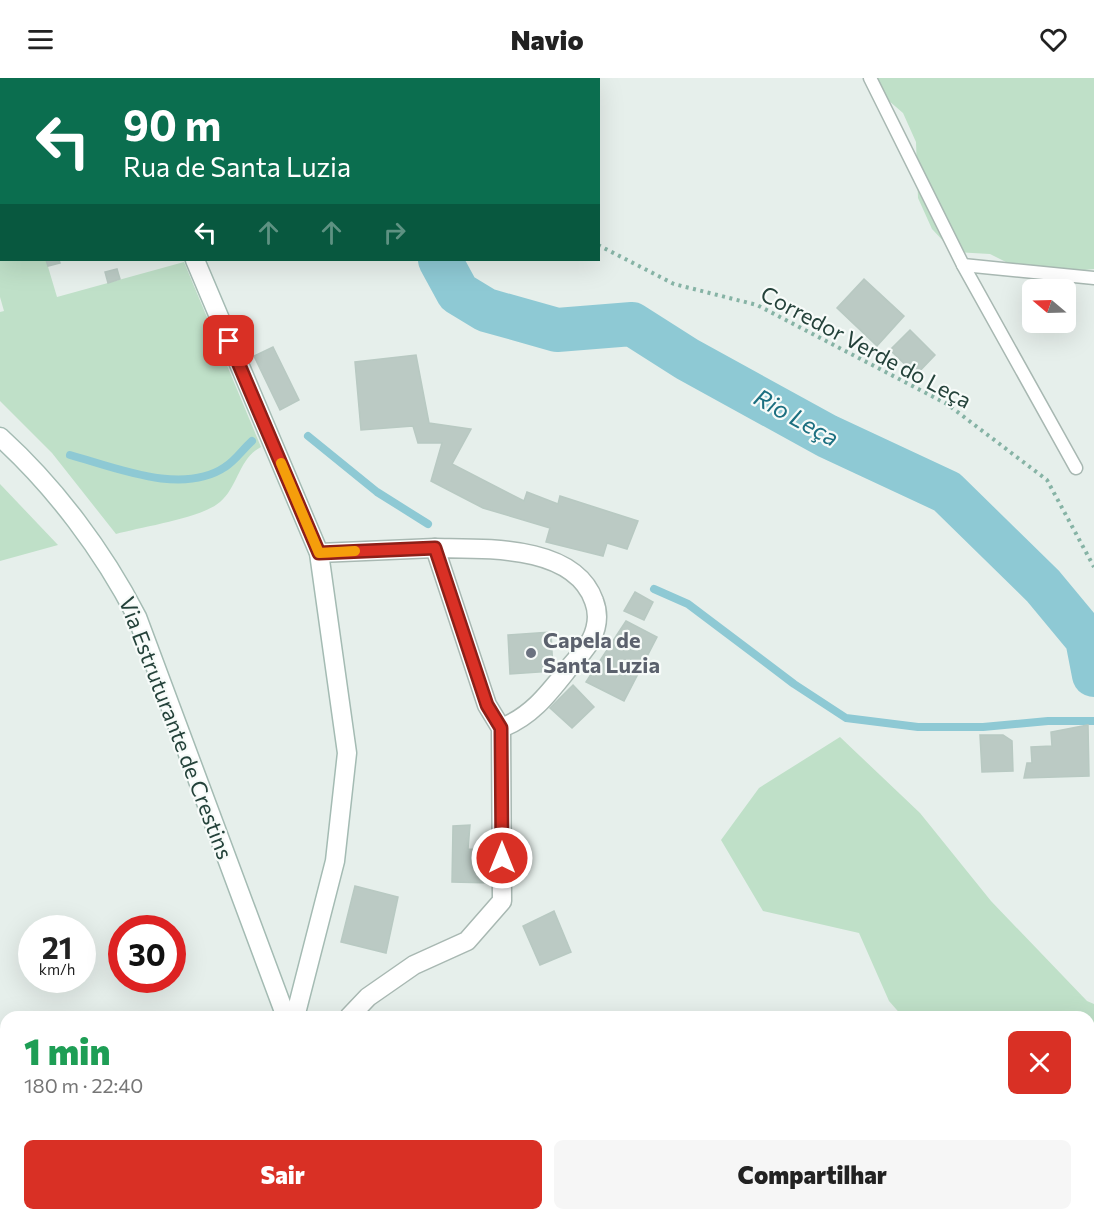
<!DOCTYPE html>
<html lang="pt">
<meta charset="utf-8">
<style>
:root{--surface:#fff;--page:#f6f6f6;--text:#222;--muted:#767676;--accent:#d93025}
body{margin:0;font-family:Commissioner,sans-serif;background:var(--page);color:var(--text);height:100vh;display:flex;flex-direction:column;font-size:22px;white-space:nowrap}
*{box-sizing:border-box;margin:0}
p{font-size:20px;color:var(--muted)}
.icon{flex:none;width:33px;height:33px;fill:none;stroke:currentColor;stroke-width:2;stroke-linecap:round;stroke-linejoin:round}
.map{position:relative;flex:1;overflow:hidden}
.details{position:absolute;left:0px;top:933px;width:1095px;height:210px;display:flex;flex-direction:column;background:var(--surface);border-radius:18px 18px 0 0;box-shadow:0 6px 24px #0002}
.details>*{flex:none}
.banner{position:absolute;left:0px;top:0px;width:600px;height:183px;box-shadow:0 6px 24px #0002;background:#0b6e4f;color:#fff;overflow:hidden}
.needle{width:39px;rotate:289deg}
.buttons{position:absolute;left:1022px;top:201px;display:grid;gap:12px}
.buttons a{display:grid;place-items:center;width:54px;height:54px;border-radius:9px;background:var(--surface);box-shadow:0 6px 24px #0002;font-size:30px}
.speed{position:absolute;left:18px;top:837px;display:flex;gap:12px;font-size:30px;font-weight:700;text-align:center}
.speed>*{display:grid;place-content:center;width:78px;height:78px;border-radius:50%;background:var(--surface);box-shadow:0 6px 24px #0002;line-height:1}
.speed small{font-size:15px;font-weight:400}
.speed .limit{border:9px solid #d22;background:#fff;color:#111}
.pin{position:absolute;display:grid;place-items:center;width:51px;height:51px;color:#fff;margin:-26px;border-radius:12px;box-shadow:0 3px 9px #0006}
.me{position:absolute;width:66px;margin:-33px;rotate:0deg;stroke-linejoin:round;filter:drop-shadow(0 0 4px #0008)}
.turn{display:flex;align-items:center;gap:21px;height:126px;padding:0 24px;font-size:27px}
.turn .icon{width:78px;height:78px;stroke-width:2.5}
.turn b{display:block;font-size:42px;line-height:51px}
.lanes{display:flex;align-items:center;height:57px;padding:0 24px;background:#0003;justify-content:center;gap:30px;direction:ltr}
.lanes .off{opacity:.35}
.round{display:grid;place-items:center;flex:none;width:63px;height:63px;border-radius:9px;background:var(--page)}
.head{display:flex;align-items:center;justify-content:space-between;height:102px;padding:0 24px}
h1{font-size:36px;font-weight:800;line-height:45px;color:#1e9e55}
.cta{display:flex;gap:12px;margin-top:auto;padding:12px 24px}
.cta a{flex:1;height:69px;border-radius:9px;background:var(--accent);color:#fff;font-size:24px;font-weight:800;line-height:69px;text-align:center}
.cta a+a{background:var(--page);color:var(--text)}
header{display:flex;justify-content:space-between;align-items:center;height:78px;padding:0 24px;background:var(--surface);font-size:27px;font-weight:800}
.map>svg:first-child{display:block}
.green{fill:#bfe0c8}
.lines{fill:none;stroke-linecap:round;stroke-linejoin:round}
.stream{stroke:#8ec9d4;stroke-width:8}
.river{stroke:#8ec9d4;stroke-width:44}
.building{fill:#bbcac4;stroke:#b8c9c2;stroke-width:1.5}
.lane-casing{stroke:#a8b8b2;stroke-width:15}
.street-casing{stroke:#a8b8b2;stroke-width:21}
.secondary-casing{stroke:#a4bbb3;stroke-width:21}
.path{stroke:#86b3a5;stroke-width:4;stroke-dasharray:3 4.5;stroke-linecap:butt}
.lane{stroke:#fff;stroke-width:12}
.street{stroke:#fff;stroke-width:18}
.secondary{stroke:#fff;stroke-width:18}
.route-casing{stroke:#8d1f18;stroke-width:15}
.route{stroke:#d93025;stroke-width:10}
.slow{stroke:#f59e0b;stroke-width:10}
.worship-dot{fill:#6b7280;stroke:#f7fbf9;stroke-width:2}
.labels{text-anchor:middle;stroke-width:4.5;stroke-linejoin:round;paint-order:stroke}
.street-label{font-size:22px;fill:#24423a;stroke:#f7fbf9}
.worship-label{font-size:22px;font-weight:bold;fill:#5b616d;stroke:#f7fbf9;text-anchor:start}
.water-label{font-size:24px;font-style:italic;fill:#1c6f80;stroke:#f7fbf9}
</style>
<header><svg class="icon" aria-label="menu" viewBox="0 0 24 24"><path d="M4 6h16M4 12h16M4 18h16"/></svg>Navio<svg class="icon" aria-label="heart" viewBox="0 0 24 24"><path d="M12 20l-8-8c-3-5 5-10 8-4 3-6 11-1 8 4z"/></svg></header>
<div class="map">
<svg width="1094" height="1143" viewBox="0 0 1094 1143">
<rect width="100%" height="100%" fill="#e6efeb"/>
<g class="green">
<path d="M873,0H1094V191L1040,197L1026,194L990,176L955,174L947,167L932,151L918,120L916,64L903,35L881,16Z"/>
<path d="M0,141L2,182H46L57,219L184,184L261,369C239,380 238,409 220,424C202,440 141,449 116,456L52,375L0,323V234L4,233L0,219Z"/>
<path d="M0,406L58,467L0,483Z"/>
<path d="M840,659L920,735L991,823L1087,923L1094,926V1059L1089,1058V939H903L889,923L859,855L763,833L721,762L759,710Z"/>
</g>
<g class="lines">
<g class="stream">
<path d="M308,358L377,414L428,446"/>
<path d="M70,377C114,389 182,418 225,389C235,383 243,371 252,363"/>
<path d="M654,511L688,526L794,606L846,640L918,649H983L1048,643H1094"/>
</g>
<g class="river">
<path d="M368,0L369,2"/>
<path d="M440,182L458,215L486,232L557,252L632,246L687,281L827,358L947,414L1043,508L1087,561L1094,597"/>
</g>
</g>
<g class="building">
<path d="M0,26H2V75L0,69Z"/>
<path d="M46,182H59L60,185L48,188Z"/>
<path d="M117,191L120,201L108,205L105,194Z"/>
<path d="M864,201L904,238L877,268L837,230Z"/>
<path d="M910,252L935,277L916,297L890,272Z"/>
<path d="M273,269L299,322L280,332L254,278Z"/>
<path d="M416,277L429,345L471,351L452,386L524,423L527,414L558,426L560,418L638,443L627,471L607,465L603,478L546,464L550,450L483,430L431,403L442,365H418L413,348L361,352L355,284Z"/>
<path d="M635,514L653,524L644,542L624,533Z"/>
<path d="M626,543L657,559L624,623L586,604Z"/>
<path d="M551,554L553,593L510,596L508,557Z"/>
<path d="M573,607L594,629L572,650L550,630Z"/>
<path d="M1088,647L1089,698L1024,700L1027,685H1032L1031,669L1052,668L1051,654Z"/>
<path d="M980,657H1003L1012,663L1013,693L982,694Z"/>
<path d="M470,747L468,771L492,773L491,805L452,804L453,748Z"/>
<path d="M355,808L398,819L386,875L341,864Z"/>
<path d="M554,833L571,874L540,887L523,848Z"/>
<path d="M0,1118L6,1125V1137H16L22,1143H0Z"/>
<path d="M176,1137H236L234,1143H192Z"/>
</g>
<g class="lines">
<g class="lane-casing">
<g id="lane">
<path d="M870,0L963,187L1076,390"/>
<path d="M963,187L1094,200"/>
<path d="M80,1137L97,1143"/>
</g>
</g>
<g class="street-casing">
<g id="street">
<path d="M0,118L2,117"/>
<path d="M319,475L435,470"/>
<path d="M349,939L368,919L414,887L467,863L502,823L501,650L487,627L435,470C484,471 574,466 594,523C599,536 597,550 591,562C585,572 576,582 568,591C549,615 531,639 501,650"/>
</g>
</g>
<g class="secondary-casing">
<g id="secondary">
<path d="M121,0L122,2"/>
<path d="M195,182L319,475L347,675L335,783L295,939"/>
<path d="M0,359C55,409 103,473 137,539L286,939"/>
<path d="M362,1137L364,1143"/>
<path d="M241,1143L243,1137"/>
</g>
</g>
<g class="path">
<path d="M441,0L442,2"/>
<path d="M598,167L674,206L757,227L947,326L1047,402L1094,489"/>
</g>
<use href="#lane" class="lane"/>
<use href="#street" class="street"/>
<use href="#secondary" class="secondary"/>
</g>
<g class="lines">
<g class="route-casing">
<path id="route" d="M229,263L319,475L435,470L487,627L501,650L502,780"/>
</g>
<use href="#route" class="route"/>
<path class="slow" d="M281,385L319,475L355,473"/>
</g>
<circle class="worship-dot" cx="531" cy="575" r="6"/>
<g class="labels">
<g class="street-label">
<text transform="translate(866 269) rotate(28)" y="8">Corredor Verde do Leça</text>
<text transform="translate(176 650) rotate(69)" y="8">Via Estruturante de Crestins</text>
</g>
<g class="worship-label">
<text x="543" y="570">Capela de<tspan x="543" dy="25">Santa Luzia</tspan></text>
</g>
<g class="water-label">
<text transform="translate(796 340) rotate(29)" y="8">Rio Leça</text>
</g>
</g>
</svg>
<div class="buttons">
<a><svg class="needle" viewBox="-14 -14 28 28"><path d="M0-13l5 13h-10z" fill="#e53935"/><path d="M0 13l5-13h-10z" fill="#767676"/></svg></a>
</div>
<div class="speed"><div>21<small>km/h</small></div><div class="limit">30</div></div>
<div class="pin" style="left:229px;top:263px;background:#d93025"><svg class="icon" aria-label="arrive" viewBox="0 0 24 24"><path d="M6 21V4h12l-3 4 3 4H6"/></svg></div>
<svg class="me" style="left:502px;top:780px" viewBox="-20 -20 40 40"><circle r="17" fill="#d93025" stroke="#fff" stroke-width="3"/><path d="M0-11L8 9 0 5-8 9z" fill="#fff"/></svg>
<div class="banner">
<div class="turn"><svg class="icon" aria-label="left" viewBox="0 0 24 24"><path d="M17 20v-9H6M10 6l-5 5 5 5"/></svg><div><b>90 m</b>Rua de Santa Luzia</div></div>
<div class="lanes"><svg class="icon" aria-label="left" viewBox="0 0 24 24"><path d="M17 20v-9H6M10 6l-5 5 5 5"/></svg><svg class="icon off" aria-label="ahead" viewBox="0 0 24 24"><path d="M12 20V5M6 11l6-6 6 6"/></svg><svg class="icon off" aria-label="ahead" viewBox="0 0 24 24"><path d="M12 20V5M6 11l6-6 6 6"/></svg><svg class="icon off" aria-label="right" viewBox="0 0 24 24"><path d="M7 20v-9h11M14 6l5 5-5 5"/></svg></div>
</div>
<section class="details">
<div class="head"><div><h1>1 min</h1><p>180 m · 22:40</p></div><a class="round" style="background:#d93025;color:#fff"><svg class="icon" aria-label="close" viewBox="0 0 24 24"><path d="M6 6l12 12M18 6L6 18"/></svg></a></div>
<div class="cta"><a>Sair</a><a>Compartilhar</a></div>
</section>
</div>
